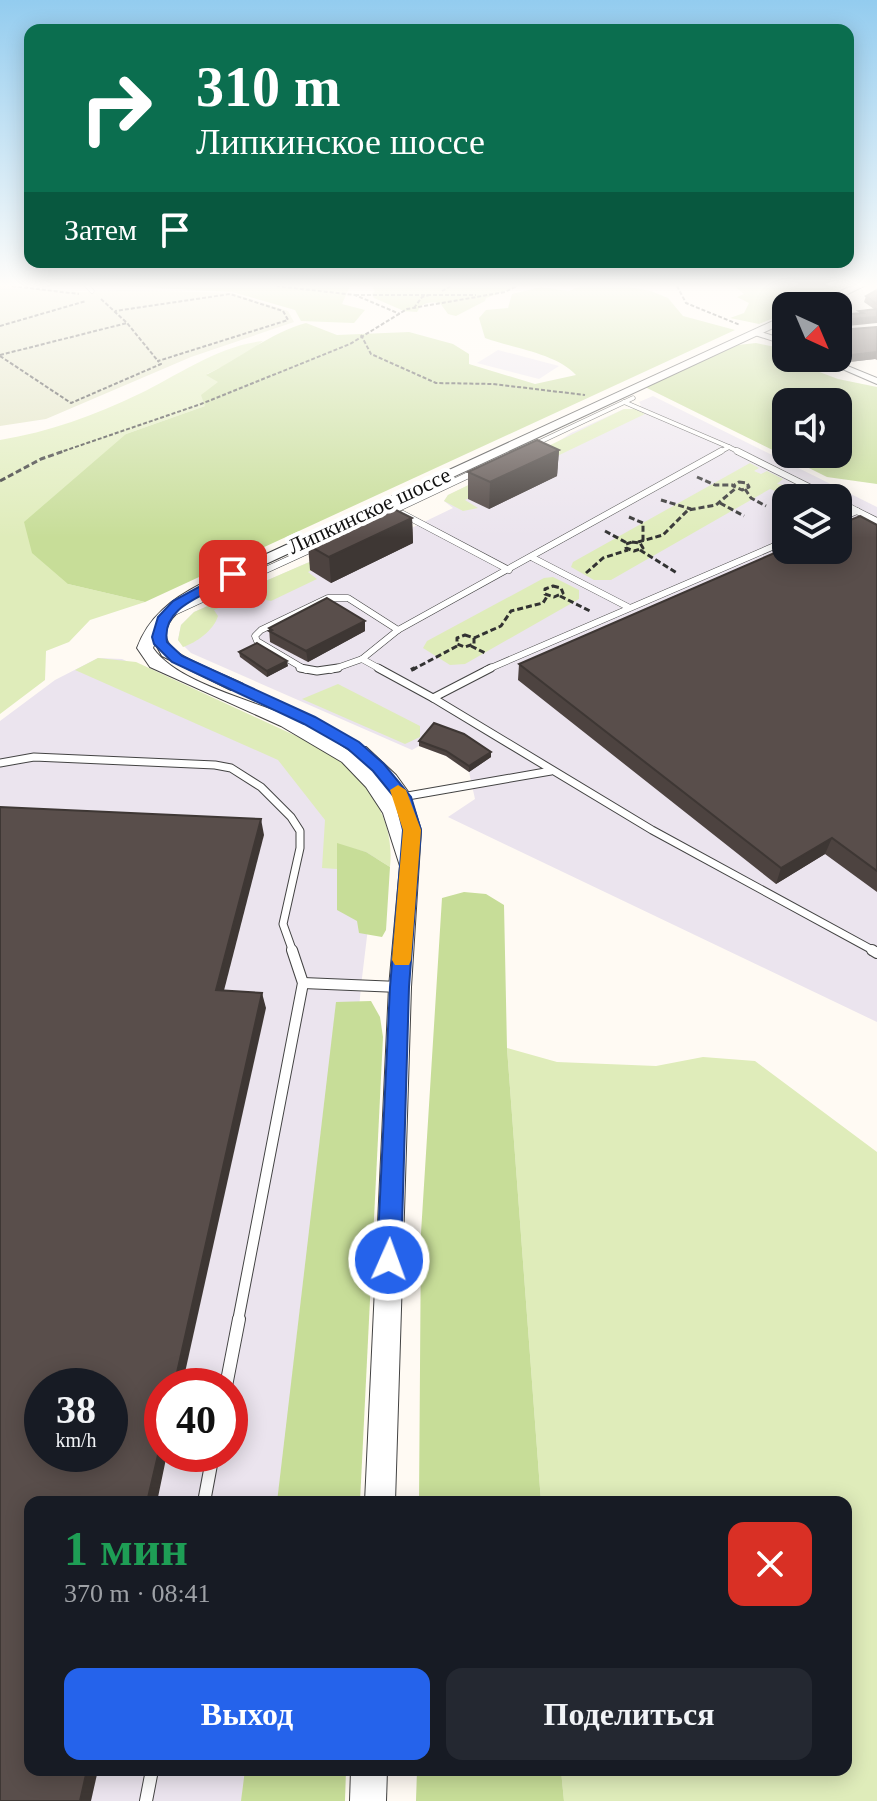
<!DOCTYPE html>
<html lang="ru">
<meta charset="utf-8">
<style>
:root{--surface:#171b24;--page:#242831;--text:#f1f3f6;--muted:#9ea1a6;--accent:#2563eb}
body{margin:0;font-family:"Times New Roman",serif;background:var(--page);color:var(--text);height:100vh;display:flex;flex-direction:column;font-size:30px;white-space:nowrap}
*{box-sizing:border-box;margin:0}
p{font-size:26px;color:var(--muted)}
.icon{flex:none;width:44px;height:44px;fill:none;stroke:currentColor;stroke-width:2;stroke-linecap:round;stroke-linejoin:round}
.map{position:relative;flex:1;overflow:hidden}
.side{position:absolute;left:24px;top:1496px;width:828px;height:280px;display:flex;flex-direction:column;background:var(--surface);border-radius:16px;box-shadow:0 4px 20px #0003}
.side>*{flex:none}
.hud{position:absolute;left:24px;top:24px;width:830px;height:244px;border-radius:16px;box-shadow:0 4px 20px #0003;background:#0b6e4f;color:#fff;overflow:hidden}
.needle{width:52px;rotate:136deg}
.fabs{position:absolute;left:772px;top:292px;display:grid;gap:16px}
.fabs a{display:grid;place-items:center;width:80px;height:80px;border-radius:16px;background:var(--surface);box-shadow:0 4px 20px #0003;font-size:40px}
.speed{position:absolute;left:24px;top:1368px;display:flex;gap:16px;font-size:40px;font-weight:700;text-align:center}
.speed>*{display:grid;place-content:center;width:104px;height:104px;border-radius:50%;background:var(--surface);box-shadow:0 4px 20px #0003;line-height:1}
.speed small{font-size:20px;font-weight:400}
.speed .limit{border:12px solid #d22;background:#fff;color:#111}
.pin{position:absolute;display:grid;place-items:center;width:68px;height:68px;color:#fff;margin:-34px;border-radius:16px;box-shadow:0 4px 12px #0006}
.me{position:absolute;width:88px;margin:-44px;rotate:2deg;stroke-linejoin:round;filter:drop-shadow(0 0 6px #0008)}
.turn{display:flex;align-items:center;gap:28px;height:168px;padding:0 40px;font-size:36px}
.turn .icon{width:104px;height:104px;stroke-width:2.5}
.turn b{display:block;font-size:56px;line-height:68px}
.then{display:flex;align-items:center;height:76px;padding:0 40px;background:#0003;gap:16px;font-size:30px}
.round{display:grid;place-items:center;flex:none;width:84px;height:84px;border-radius:16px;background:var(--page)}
.headline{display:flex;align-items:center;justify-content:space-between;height:136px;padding:0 40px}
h1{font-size:48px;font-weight:800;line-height:60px;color:#1e9e55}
.primary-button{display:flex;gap:16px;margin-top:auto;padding:16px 40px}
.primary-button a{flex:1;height:92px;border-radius:16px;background:var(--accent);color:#fff;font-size:32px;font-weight:800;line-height:92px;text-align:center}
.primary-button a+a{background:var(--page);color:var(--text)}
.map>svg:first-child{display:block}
.industrial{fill:#ebe4ee;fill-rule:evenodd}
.green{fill:#dfecba}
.forest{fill:#c7dd98;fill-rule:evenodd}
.cemetery{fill:#e0e3c1}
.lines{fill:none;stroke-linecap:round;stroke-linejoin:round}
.service-far4-casing{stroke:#434343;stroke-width:5}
.service-far3-casing{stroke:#434343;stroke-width:7}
.service-far2-casing{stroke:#434343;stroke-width:9}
.service-far1-casing{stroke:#434343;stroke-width:12}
.service-casing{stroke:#434343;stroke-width:14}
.minor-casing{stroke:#434343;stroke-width:2}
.tertiary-casing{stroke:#434343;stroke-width:2}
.path-far2{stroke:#323232;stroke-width:2;stroke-dasharray:4 2;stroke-linecap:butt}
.path-far1{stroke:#323232;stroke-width:3;stroke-dasharray:6 3;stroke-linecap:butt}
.path{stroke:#323232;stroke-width:4;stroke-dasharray:7 4;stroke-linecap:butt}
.service-far4{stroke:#fff;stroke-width:4}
.service-far3{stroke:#fff;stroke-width:6}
.service-far2{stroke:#fff;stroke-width:7}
.service-far1{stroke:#fff;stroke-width:10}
.service{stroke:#fff;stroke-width:12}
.minor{fill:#fff;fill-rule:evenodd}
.tertiary{fill:#fff;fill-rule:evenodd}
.wall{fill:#4d4340}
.shaded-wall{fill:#3e3734}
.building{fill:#594e4b;stroke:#3e3734;stroke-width:2;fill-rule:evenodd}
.route{fill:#2563eb;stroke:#184099;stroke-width:2}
.slow{fill:#f59e0b}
.labels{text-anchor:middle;stroke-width:8;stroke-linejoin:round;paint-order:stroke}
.far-street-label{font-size:22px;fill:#101010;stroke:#fff}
</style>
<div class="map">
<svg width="877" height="1801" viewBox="0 0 877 1801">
<rect width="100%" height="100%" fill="#fffaf3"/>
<g class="industrial">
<path d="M498,350L559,366L539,379L477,363Z"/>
<path d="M653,396L877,507V1022L448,817L475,799L469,772L446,756L419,746L412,750L191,653L178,640L181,625L194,612L307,563L397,535L453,508L444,501L448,495L555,444L571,433L624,409H635L641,405L639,402ZM786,498H838V550H786Z"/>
<path d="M98,658L122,659L311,747L380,829L361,986L316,1502H30V1770H292L290,1801H0V721L55,680ZM42,1386H110V1454H42ZM162,1386H230V1454H162Z"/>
</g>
<g class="green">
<path d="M263,341L242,357L207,374L219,382L205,406L126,434L68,584L145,602L90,620L69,642L46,651L45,680L0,714V440C49,432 95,415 139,394C178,375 220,345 263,341Z"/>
<path d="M624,409H635L645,414L465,500L478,508L463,511L444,501L448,495Z"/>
<path d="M750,463L759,468L754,471L761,474L767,471L783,479L777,484L798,487L783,494L770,489L611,580H594L571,567L573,562Z"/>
<path d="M391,532L308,572L317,579L271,601L247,596L214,610L218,616C214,630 196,643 183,647L178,640L181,625L194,612L307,563Z"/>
<path d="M553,577L579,590V599L465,664L450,665L423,648L427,641L544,578Z"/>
<path d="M98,658L136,662L333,753C368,784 395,818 390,867L366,852L337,844V869L322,868L325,820L278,760L75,670Z"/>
<path d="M338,684L420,726V737L405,744L302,699Z"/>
<path d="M507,1048L557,1062L656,1066L703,1057L755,1061L877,1152V1801H564L561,1770H846V1502H541Z"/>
</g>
<g class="forest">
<path d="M120,286H350L342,304L365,310L354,323L301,321L295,310L232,292Z"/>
<path d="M371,286H519L486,298L485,301L456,316L448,314L440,303C429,302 423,302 417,312L404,311L374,298L372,294L375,291Z"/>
<path d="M581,286H624L651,291L668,298L683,316L735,330L145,602L68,584L32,553L24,522L126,434L205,406L201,395L218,382L206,375C240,358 270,333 306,323L337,335L409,332L453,344L469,354V364L535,384L576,375C556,353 512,348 485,338L479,318L486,310L508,308L512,294L541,287L569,291Z"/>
<path d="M734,286H846L802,306H786V313L759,324L730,318L744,313L749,303L737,297L744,294Z"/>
<path d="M756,343L775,347L777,356L838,379L877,387V484L827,477L645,387L738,345ZM786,402H838V454H786Z"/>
<path d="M337,843L366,852L390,867L386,930L382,937L359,933L357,921L337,910Z"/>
<path d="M464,892L486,894L504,905L507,1048L541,1502H419L421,1233L442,898Z"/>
<path d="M371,1001L380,1017L383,1037L360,1502H277L336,1002Z"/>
<path d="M245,1770H346L345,1801H241Z"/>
<path d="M417,1770H561L564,1801H416Z"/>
</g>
<path class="cemetery" d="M0,286L81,292L122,290L232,293L288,311L294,322L191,357L46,419L0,426Z"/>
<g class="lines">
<g class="service-far4-casing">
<g id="service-far4">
<path d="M87,286L92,291"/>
<path d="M772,338L786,336"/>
<path d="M624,402L729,447"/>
<path d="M531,446L633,398"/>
<path d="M718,453L729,447L741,453"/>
</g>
</g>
<g class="service-far3-casing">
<g id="service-far3">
<path d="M737,451L831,498"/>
<path d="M838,501L857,511"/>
<path d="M386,514L475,472"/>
<path d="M403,514L509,570"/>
<path d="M838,519L857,511L877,521"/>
<path d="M533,558L628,607"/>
<path d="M172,613L316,547"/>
<path d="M306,670L257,641L255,636L261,630L328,598H348L398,630"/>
<path d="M331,670L362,659"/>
<path d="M382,670L362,659L398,630L721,451"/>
<path d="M486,670L786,541"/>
</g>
</g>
<g class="service-far2-casing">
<g id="service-far2">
<path d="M300,668L317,671L338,668"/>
<path d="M378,668L433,698"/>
<path d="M491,668L433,698L652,830L876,952"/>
<path d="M0,763L34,757L215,765L231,768L261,787L291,817L300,831V848L283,924L293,952"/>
<path d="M402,797L551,771"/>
</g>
</g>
<g class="service-far1-casing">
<g id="service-far1">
<path d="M872,950L877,953"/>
<path d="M303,983L399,987"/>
<path d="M238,1321L303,983L292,950"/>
</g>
</g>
<g class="service-casing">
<g id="service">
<path d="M226,1386L239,1319"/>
<path d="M204,1502L213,1454"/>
<path d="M146,1801L152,1770"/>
</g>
</g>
<g class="minor-casing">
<g id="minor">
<path d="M755,330L786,340V345L752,334Z"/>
<path d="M817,358H828L877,378V384Z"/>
</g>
</g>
<g class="tertiary-casing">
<g id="tertiary">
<path d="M851,286H864L823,306H810Z"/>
<path d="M786,315V322L238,577C217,587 141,619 174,650C185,660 227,676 243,684V690H231L162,656L155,643L153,648C177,683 253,700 292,718C314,728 333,740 352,753L354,747H366L396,775L409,793L421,830L411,987L395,1502H365L389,987L400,866L383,813L366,787L342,762L281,726L150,667L137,648C149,616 172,599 201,584Z"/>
<path d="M351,1770H387L386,1801H350Z"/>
</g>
</g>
<g class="path-far2">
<path d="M12,286L79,294"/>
<path d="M276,286L355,295L400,314"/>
<path d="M677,286L686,303L740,325"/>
<path d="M442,291L451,286"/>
<path d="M355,295H476"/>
<path d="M101,299L127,323L158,361"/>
<path d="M414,308L422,297L429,295"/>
<path d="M0,326L86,301"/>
<path d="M361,335L371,354L436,383L493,384L585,395"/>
<path d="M0,355L127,323"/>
<path d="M0,356L71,403L161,364L158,361L288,320L283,311L230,294L115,311"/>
<path d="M58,453L201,404L350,344L407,309L505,292L517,286"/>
</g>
<g class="path-far1">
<path d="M697,477L715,485H733"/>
<path d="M0,481L41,459L64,451"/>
<path d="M739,482L747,483L749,487L742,490L733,486Z"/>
<path d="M745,489L751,498L766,506"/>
<path d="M661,500L691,509"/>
<path d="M720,503L744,516"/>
<path d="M629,517L643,523V541"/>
<path d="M605,531L627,543"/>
<path d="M632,542L640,543L643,548L634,551L626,548V544Z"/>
<path d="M638,542L663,535L688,510L716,505L736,488"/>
<path d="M640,550L677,573"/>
<path d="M586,573L603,558L628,550"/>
<path d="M553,586L561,588L563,593L554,597L545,594V589Z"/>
<path d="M560,596L590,611"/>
<path d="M465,635L474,638V644L465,647L457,644V638Z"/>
<path d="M474,638L501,626L511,611L543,603L548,595"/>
<path d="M471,646L487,654"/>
<path d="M412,670L459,645"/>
</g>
<path class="path" d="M411,670L415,668"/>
<use href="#service-far4" class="service-far4"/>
<use href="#service-far3" class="service-far3"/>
<use href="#service-far2" class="service-far2"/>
<use href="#service-far1" class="service-far1"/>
<use href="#service" class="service"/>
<use href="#minor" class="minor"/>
<use href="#tertiary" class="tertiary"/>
</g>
<g class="wall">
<path d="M877,290V323L859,313V311L874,309L864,302L866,296Z"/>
<path d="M877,327V360L875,359L849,362L838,352V329L839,330Z"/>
<path d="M559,450L557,476L489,509L468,499V472Z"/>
<path d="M412,518L413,543L331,583L310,570L308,545Z"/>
<path d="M877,525V892L825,854L776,884L518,680L519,664Z"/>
<path d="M365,621V631L308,662L270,642L269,628Z"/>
<path d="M239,652L288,666L267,677L240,657Z"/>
<path d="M419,741L491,757L469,772L446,756L419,746Z"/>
</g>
<g class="shaded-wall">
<path d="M877,317V323L838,327L839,320Z"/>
<path d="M877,352L875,359L849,362L851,355Z"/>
<path d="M559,450L557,476L489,509L490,482Z"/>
<path d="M412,518L413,543L331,583L329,557Z"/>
<path d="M365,621V631L308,662L306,651Z"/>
<path d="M287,661L288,666L267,677V671Z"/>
<path d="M491,752V757L469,772V766Z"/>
<path d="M261,819L264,835L220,1006L216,990Z"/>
<path d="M832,838L825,854L776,884L781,868Z"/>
<path d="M262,993L266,1008L182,1386H174Z"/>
<path d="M162,1438V1454H167L157,1502H147Z"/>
<path d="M87,1770H98L91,1801H80Z"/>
</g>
<g class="building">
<path d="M877,290V304L866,296Z"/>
<path d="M877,309V317L839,320L838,322V315L863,313L859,311Z"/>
<path d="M877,327V352L851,355L838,344V329L839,330Z"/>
<path d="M537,440L559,450L490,482L468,472Z"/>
<path d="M390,507L412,518L329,557L308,545Z"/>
<path d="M860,516L877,525V871L832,838L781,868L519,664L786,548V550H838V525Z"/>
<path d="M327,598L365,621L306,651L269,631L272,630L269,628Z"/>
<path d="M257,643L287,661L267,671L239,652Z"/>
<path d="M434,723L464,734L491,752L469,766L446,751L419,741Z"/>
<path d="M0,807L261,819L216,990L262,993L174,1386H162V1438L147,1502H30V1770H87L80,1801H0ZM42,1386H110V1454H42Z"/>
</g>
<linearGradient id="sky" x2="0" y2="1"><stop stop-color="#93ccef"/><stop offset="0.53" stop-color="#fffdfa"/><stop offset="1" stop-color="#fffdfa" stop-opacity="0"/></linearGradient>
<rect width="877" height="538" fill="url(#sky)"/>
<path class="route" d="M228,571L239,574C216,594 160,602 167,642L182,656L315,717L359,742L384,764L411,797L421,830L409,987L401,1260L397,1268L389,1271L381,1268L377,1260L390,987L403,830L395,798L373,771L348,749L304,724L172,662L154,644L152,637L158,617L173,601Z"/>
<path class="slow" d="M398,785L406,790L421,830L411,960L409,965H395L392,960L403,830L390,790Z"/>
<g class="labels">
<g class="far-street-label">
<text transform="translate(369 510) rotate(-25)" y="8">Липкинское шоссе</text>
</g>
</g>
</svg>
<div class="fabs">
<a><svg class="needle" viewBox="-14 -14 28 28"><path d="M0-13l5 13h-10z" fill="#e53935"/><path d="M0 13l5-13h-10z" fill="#9ea1a6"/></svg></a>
<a><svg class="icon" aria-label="sound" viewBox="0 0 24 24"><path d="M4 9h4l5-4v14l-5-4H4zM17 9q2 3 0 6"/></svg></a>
<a><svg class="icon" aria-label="layers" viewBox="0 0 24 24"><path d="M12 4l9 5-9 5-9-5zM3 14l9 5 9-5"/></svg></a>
</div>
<div class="speed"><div>38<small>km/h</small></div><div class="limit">40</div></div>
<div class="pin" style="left:233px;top:574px;background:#d93025"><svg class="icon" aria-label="arrive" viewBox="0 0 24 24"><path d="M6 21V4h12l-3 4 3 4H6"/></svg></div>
<svg class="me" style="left:389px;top:1260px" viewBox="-20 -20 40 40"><circle r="17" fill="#2563eb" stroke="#fff" stroke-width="3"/><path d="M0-11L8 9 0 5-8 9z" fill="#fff"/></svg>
<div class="hud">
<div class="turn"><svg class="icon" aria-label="right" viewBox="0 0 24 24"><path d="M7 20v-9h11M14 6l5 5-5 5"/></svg><div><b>310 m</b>Липкинское шоссе</div></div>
<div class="then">Затем<svg class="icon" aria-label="arrive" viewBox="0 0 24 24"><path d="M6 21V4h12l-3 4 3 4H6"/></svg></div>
</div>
<section class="side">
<div class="headline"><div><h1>1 мин</h1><p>370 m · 08:41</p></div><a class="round" style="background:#d93025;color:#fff"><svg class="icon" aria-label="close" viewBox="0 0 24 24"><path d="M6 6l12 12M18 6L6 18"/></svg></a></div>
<div class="primary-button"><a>Выход</a><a>Поделиться</a></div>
</section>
</div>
